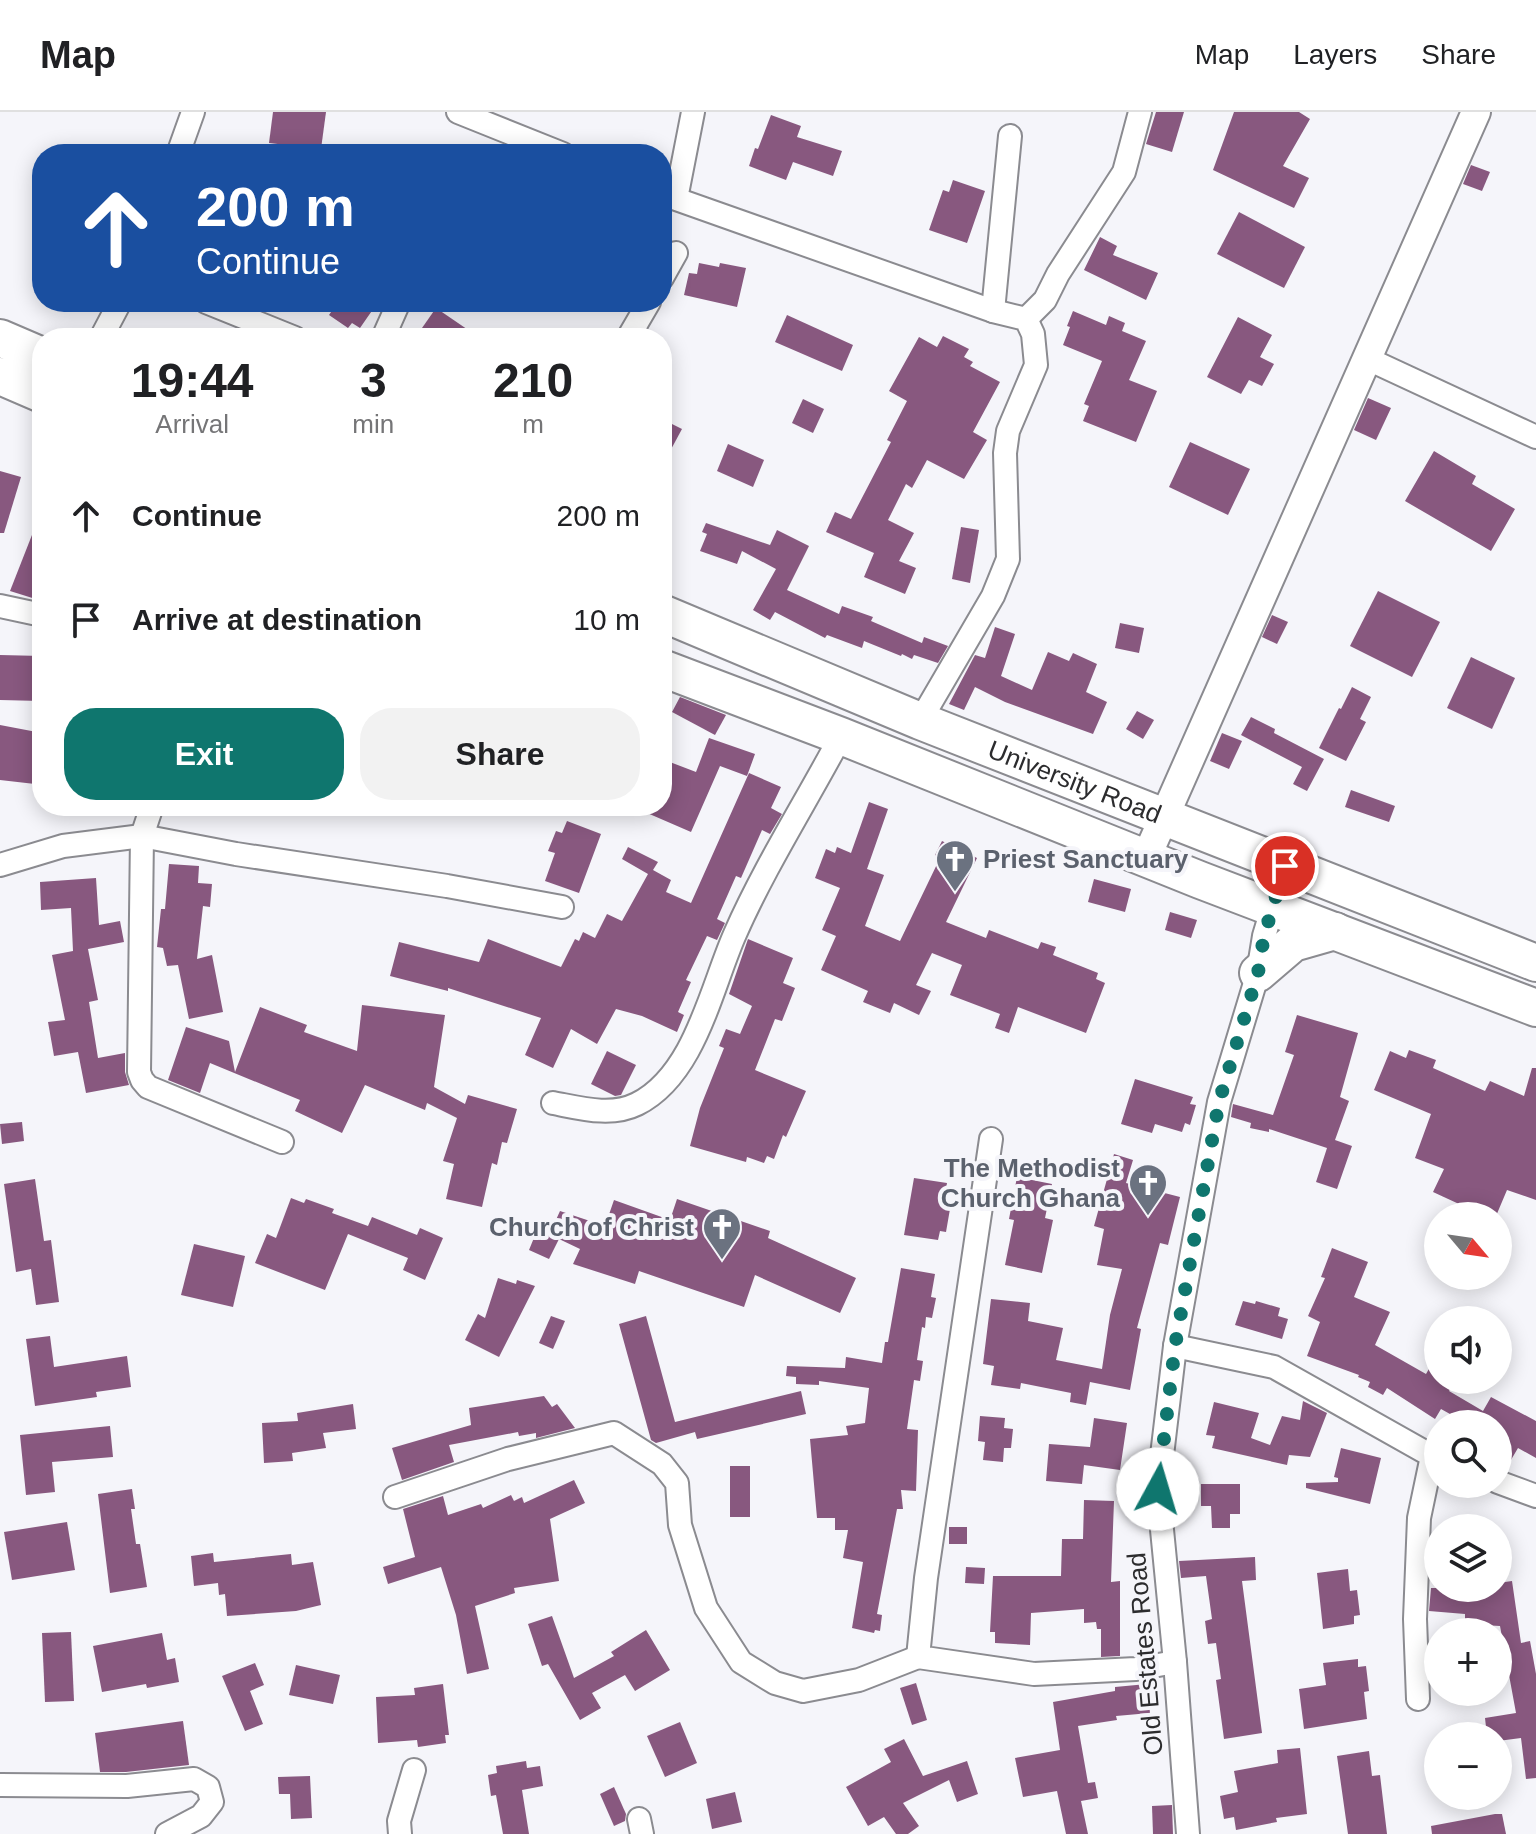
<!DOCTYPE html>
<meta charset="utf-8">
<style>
:root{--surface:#fff;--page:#f2f2f2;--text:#202124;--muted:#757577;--line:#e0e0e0;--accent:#0f766e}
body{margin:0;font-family:Arial,sans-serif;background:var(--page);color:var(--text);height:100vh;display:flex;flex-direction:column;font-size:30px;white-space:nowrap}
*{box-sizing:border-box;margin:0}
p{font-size:26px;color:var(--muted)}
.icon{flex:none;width:44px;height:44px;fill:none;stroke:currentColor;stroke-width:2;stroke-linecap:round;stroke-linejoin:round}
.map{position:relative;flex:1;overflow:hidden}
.details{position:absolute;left:32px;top:216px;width:640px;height:488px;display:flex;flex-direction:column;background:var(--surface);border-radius:32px;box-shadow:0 4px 20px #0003}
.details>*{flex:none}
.guide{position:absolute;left:32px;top:32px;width:640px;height:168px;border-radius:32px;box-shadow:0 4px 20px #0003;background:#1a4fa0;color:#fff;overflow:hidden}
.needle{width:52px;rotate:119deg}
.buttons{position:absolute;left:1424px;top:1090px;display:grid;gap:16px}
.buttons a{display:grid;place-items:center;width:88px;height:88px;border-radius:50%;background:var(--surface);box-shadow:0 4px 20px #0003;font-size:40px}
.pin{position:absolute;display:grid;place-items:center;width:68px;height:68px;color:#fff;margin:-34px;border:4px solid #fff;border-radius:50%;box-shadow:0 2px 8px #0007}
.me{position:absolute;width:88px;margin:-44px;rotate:6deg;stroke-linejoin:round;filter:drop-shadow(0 0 6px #0008)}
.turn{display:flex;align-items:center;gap:28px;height:168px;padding:0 32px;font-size:36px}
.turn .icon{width:104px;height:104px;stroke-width:2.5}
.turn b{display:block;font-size:56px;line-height:68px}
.eta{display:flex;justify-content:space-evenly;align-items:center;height:136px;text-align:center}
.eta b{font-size:48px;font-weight:600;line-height:56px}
.button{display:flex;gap:16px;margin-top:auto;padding:16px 32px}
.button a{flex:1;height:92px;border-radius:32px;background:var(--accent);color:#fff;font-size:32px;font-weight:600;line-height:92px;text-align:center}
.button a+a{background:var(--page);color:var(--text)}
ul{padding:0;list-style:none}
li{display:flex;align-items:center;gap:24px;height:104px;padding:0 32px}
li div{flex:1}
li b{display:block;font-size:30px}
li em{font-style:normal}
header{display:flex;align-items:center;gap:48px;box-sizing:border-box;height:112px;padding:0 40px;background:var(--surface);border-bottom:2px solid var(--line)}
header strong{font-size:38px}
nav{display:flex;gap:44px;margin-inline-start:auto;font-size:28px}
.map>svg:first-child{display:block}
.building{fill:#88587f}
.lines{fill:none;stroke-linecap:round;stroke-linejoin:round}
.minor-casing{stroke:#8b8b90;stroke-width:26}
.tertiary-casing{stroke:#8b8b90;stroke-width:32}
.trunk-casing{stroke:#8b8b90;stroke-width:40}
.minor{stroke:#fff;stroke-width:22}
.tertiary{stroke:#fff;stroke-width:28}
.trunk{stroke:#fff;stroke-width:36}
.route{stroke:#0f766e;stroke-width:14;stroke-dasharray:0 25.2}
.labels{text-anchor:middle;stroke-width:8;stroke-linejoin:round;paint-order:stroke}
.street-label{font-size:26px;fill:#2c2c2e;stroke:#f5f5fa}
.worship-label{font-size:26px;font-weight:bold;fill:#5b616d;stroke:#f5f5fa;text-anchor:end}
</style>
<header>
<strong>Map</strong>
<nav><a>Map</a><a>Layers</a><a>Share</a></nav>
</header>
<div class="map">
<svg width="1536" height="1722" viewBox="0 0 1536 1722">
<rect width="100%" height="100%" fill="#f5f5fa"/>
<g class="building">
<path d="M273,0H326L321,37L269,31Z"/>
<path d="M1156,0H1184L1172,40L1146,32Z"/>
<path d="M1234,0H1299L1310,7L1283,54L1309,66L1294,96L1213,58Z"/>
<path d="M771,3L801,14L797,25L842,39L833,64L793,50L786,68L749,54L755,36L758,37Z"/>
<path d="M1471,53L1490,60L1482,79L1463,72Z"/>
<path d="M953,68L985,79L967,131L929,118L943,78L949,80Z"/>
<path d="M1239,100L1305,135L1284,176L1217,142Z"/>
<path d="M1100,125L1117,134L1113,143L1158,161L1146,188L1084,158Z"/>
<path d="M699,151L719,155L720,151L746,156L737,195L684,183L689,161L697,162Z"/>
<path d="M338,190H378L360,216L352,211L348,216L329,203Z"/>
<path d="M436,196L480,226H415Z"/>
<path d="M1073,199L1106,213L1109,204L1125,211L1122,219L1146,229L1129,268L1157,279L1136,330L1083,309L1089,294L1084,292L1102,249L1063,233L1070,215L1067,214Z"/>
<path d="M787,203L853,233L842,259L775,230Z"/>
<path d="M1238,205L1272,223L1260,245L1274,252L1262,274L1249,268L1241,282L1207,265Z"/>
<path d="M943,224L969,237L964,245L973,250L970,254L1000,270L973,320L987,328L964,367L927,348L912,376L906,372L888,408L914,421L899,449L916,456L905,482L864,465L874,441L826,420L835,400L851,407L891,330L887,328L907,289L889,279L919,225L937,235Z"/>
<path d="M1368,286L1391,296L1376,328L1354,318Z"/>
<path d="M803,287L824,297L813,321L792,311Z"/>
<path d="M662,307L682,317L662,354Z"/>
<path d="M1190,330L1250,357L1228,403L1169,375Z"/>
<path d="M728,332L764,348L753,375L717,359Z"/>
<path d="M1434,339L1476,364L1472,372L1515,397L1491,439L1405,389Z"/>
<path d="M0,359L21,365L4,421H0Z"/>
<path d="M41,400H42V489L10,479Z"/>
<path d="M706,411L770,433L777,418L809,434L787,478L839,502L842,494L873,505L871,509L922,531L924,525L948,534L938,551L914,543L912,547L902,542L901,544L864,529L862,536L827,523L825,526L775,500L770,508L753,498L776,457L742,439L737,452L700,439L707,422L702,420Z"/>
<path d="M961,415L979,418L970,471L952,467Z"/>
<path d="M1378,479L1440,510L1412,565L1350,534Z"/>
<path d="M1272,503L1288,510L1277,532L1262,525Z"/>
<path d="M1120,511L1144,516L1139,541L1115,536Z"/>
<path d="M995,515L1015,522L1001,564L1032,578L1048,540L1069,549L1073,541L1097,552L1086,580L1107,590L1093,622L1005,590L975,575L964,598L949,592L975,543L985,546Z"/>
<path d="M0,543L42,544L41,589L0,588Z"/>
<path d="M1471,545L1515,566L1492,617L1447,596Z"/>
<path d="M1352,575L1371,585L1360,607L1366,610L1346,649L1319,636L1339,596L1341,597Z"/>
<path d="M680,585L726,603L715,623L672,600Z"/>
<path d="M1137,599L1154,608L1143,627L1126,617Z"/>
<path d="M1251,605L1275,617L1274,621L1324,647L1307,679L1293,672L1302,655L1241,623Z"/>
<path d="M0,613L42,621L35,672L0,668Z"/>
<path d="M1222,621L1242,629L1229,657L1210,649Z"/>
<path d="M709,626L755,642L747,664L720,654L691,720L631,694H662V647L696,660Z"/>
<path d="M749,661L781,675L771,696L782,702L770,722L762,718L741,766L736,764L717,807L725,811L717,828L707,824L686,868L691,870L678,900L684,903L677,920L642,904L616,897L597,932L571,917L553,956L525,943L541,906L448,876V879L390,864L399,830L479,850L488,827L561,855L575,827L579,829L583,820L595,826L607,802L622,809L648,762L622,747L628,735L658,750L653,758L671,768L666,780L691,791Z"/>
<path d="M1351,678L1395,694L1389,710L1345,695Z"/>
<path d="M869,690L888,697L867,757L884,763L865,814L900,829L940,746L935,743L942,729L977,746L946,810L986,826L989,818L1038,837L1041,830L1056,835L1053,843L1098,861L1096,867L1105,871L1086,921L1018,895L1009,921L995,916L1000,902L950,883L962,853L932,841L916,873L931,879L919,903L894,891L890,901L863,890L868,879L821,858L836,824L822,818L840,776L815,766L826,737L835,741L837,735L851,741Z"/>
<path d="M567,709L601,722L579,781L545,769L555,741L548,739L556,719L562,721Z"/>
<path d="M169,752L199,754L198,771L212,772L210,795L203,794L197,847L212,843L223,900L189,907L178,853L167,854L163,836L157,835L161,797H165Z"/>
<path d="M96,766L99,813L120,809L124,830L88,837L98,888L89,890L98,946L125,941V960L129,973L86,981L78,940L54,944L48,910L65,908L52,843L73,839L71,796L41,798L40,770Z"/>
<path d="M1094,767L1131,777L1125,800L1088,790Z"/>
<path d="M1170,800L1197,808L1191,826L1165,818Z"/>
<path d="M748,827L793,846L783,871L795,876L782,909L775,907L755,958L806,979L786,1025L783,1023L774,1047L767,1044L764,1051L747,1045L746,1050L690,1034L700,996L724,936L719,934L726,917L740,922L752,894L729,882Z"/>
<path d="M362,893L445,903L434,975L465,992L468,983L517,997L507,1031L502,1030L497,1053L492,1051L482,1095L446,1087L454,1052L443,1049L457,1006L427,991L425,998L365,973L342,1021L295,999L300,988L210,951L200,981L168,968L186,915L229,929L235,960L260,895L307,913L304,920L357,939Z"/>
<path d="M1297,903L1358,921L1340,985L1349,989L1335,1028L1352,1034L1337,1077L1316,1070L1327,1036L1269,1017V1020L1250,1016L1251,1011L1231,1005L1233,992L1273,1003L1294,943L1285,940Z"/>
<path d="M1409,938L1436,948L1433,956L1485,979L1490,969L1524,984L1532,956H1536V1088L1507,1078L1496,1104H1469L1472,1098L1433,1080L1444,1057L1415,1046L1431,1002L1374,978L1390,939L1406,946Z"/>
<path d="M607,939L636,953L621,983L615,984L591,972Z"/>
<path d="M1135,967L1193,985L1190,992L1196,993L1190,1013L1185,1011L1182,1020L1155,1012L1152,1021L1121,1012Z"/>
<path d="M22,1010L24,1029L2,1032L0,1012Z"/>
<path d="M1114,1042L1133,1048L1126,1071L1180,1085L1168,1133L1160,1131L1137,1216L1141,1217L1130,1278L1090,1270L1086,1293L1070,1290L1071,1281L1021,1271L1020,1277L991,1273L994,1254L983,1252L991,1187L1030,1191L1028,1209L1063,1216L1056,1248L1102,1257L1110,1203L1122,1157L1097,1153L1104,1117L1094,1114Z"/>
<path d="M1017,1065L1052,1072L1045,1106L1053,1108L1042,1161L1005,1153L1014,1108L1009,1107Z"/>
<path d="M914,1066L947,1071L943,1095L950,1097L946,1120L940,1119L938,1128L904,1123Z"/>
<path d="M35,1067L44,1129L51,1128L59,1190L36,1193L31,1157L16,1160L4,1072Z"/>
<path d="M291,1086L304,1091L306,1087L334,1097L332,1101L368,1114L372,1105L417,1123L420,1116L443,1126L425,1168L403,1158L408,1146L348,1122L325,1178L255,1151L267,1122L276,1126Z"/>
<path d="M677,1087L770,1119L768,1126L856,1166L840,1201L755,1163L744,1195L639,1159L635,1172L573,1152L580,1137L559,1127L549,1147L529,1138L538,1116L550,1121L560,1099L605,1114L614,1088L670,1108Z"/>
<path d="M194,1132L245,1144L233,1195L181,1183Z"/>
<path d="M1332,1136L1368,1150L1354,1185L1390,1200L1375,1233L1426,1262L1438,1241V1268H1455L1449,1279L1483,1299L1491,1285L1536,1309V1346L1518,1336L1505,1358L1498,1356V1312H1468L1441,1297L1435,1307L1387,1276L1383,1283L1368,1275L1370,1270L1358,1265L1359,1263L1307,1244L1320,1210L1308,1204L1325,1166L1321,1165Z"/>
<path d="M901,1156L935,1162L931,1185L936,1186L932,1206L926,1205L925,1216L922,1215L917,1248L923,1249L920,1269L914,1268L907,1317L918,1318L916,1379L901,1378L903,1397H897L877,1502L882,1503L880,1519L875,1518L874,1521L852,1516L863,1450L843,1446L848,1418H835V1406H817L810,1327L848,1323L846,1314L865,1311L869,1276L819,1269V1273L796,1272V1265L786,1264L787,1254L845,1256L846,1245L882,1251L885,1230H888Z"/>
<path d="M498,1166L516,1172L517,1168L535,1174L499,1245L465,1228L478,1202L485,1206Z"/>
<path d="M1243,1189L1255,1192L1256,1189L1280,1196L1278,1204L1288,1207L1282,1227L1235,1213Z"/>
<path d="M551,1204L565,1209L553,1237L539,1231Z"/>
<path d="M646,1204L675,1310L801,1279L806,1302L697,1327L695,1320L656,1331L651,1328L619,1212Z"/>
<path d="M50,1224L54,1255L127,1244L131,1275L96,1280L97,1285L35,1294L26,1227Z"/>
<path d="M544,1284L552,1295L557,1292L575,1316L536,1326V1321L519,1324L518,1320L449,1333L454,1350L402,1368L392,1336L471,1313L469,1296Z"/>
<path d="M1303,1289L1327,1301L1310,1345L1289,1343L1287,1353L1212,1336L1215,1324L1206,1323L1214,1290L1259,1301L1251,1326L1270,1333L1282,1304L1300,1308Z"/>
<path d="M353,1292L356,1317L323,1321L326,1336L292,1341L293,1349L264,1351L262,1311L298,1309L297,1301Z"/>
<path d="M980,1304L1005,1306L1004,1316L1013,1317L1011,1336H1004L1003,1350L983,1348L985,1330L978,1329Z"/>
<path d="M1094,1306L1127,1311L1120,1358L1084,1353L1082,1372L1046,1369L1049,1332L1090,1335Z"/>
<path d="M110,1314L113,1345L52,1350L55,1380L26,1383L20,1323Z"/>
<path d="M1341,1336L1381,1346L1370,1392L1306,1376V1371L1338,1370V1366L1334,1365Z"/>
<rect x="730" y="1354" width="20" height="51"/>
<path d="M574,1368L585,1391L550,1407L559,1469L514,1476L515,1481L475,1494L489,1557L467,1562L456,1503L441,1455L388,1472L383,1455L415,1445L403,1397L443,1384L448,1403L481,1392L483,1396L511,1383L514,1389L522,1385L524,1391Z"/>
<path d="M1201,1372H1240V1402H1230V1416H1212L1211,1394H1201Z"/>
<path d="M132,1377L135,1397H131L136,1432H140L147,1475L110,1481L98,1382Z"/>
<path d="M1084,1388L1114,1389L1111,1470L1120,1469V1544L1101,1545V1517H1097L1096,1510L1084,1511V1497L1031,1501L1030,1533L995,1531V1520H990L993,1464H1061L1062,1427H1083Z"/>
<path d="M67,1410L75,1458L12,1468L4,1420Z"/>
<rect x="949" y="1415" width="18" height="17"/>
<path d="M213,1441L214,1450L291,1442L292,1453L313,1450L321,1493L296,1499L227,1504L225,1482L219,1483L218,1471L194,1474L191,1444Z"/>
<path d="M1255,1445L1256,1468L1242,1469L1262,1621L1224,1627L1216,1568L1221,1567L1216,1531L1208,1532L1205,1509L1212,1507L1206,1464L1181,1466L1179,1449Z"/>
<path d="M966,1455L985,1456L984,1472L965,1471Z"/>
<path d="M1348,1457L1350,1479L1357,1478L1360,1503L1354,1504V1512L1323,1517L1317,1461Z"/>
<path d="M1512,1469L1521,1531L1530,1529L1536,1562V1666L1526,1667L1521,1626L1498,1629V1624H1487L1485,1606L1516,1601L1500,1514L1465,1512V1502L1429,1499L1431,1476H1498V1471Z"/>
<path d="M552,1504L574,1566L614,1544L611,1540L646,1518L670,1558L635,1579L625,1563L592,1581L601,1596L580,1608L548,1552L542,1554L528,1512Z"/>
<path d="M71,1520L74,1589L45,1590L42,1521Z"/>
<path d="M162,1521L167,1548L175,1546L179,1570L147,1576L146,1572L102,1580L93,1534Z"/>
<path d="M1358,1547V1555L1366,1554L1369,1579L1364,1580L1367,1607L1304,1617L1299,1577L1326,1573L1323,1551Z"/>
<path d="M255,1551L264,1573L250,1579L263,1612L245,1619L222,1564Z"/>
<path d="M296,1553L340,1563L333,1592L289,1583Z"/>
<path d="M916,1571L927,1608L912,1613L900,1576Z"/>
<path d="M443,1572L449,1623H445L446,1631L418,1635L417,1628L378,1631L376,1585L415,1583L414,1576Z"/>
<path d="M1147,1572L1150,1601L1116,1604L1117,1608L1078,1614L1088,1671L1095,1670L1098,1686L1081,1689L1088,1722H1066L1057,1679L1023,1685L1015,1646L1060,1638L1053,1590L1115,1579V1575Z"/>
<path d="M183,1609L189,1653L126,1660H100L95,1621Z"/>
<path d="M680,1610L697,1651L665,1665L647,1624Z"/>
<path d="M904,1627L923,1664L967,1649L978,1682L957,1690L949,1668L903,1691L919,1714L908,1722H896L884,1705L868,1714L846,1675L891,1650L884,1637Z"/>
<path d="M1300,1636L1307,1702L1276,1706L1277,1710L1236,1718L1234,1705L1224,1707L1220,1684L1238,1680L1234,1659L1278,1651L1277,1638Z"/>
<path d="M1369,1639L1372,1664L1380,1663L1387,1722H1348L1337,1644Z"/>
<path d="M526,1649L527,1656L540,1654L543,1674L522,1678L529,1722H503L496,1683L491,1684L488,1663L497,1661L496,1654Z"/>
<path d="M310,1664L312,1706L291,1707L290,1682H279L278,1665Z"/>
<path d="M614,1675L626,1702L625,1709L614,1714L600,1682Z"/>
<path d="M735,1680L742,1710L712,1717L706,1687Z"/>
<path d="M1172,1693L1173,1722H1153L1152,1694Z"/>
<path d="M1495,1702H1502L1506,1722H1432L1431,1714Z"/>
</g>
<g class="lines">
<g class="minor-casing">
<g id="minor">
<path d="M458,0L563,42"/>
<path d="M693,0L676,87L993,199L1026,207L1033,222L1036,253L1008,319L1005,341L1008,447L993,484L920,609"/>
<path d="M178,42L193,0"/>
<path d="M662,166L676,141"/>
<path d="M206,190L295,226"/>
<path d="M993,199L1010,24"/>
<path d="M1026,207L1045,188L1058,162L1124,60L1140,0"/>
<path d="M101,226L120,190"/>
<path d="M383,226L399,190"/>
<path d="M628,226L649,190"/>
<path d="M1368,247L1536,325"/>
<path d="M0,494L42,503"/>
<path d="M152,694L142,724L139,960L142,968L148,975L282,1030"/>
<path d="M0,753L63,734L142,724L236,742L447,774L562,795"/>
<path d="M553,991C580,996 611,1005 637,992C695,963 711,876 735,822C765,754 806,690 841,624"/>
<path d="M991,1027L926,1466L918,1545L1034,1562L1136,1557L1175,1550"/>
<path d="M1175,1234L1274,1255L1432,1344L1419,1406L1415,1507L1418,1587"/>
<path d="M1498,1370L1536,1384"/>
<path d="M395,1385L508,1347L614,1321L662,1352L677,1371L680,1413L706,1496L741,1550L775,1571L803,1579L859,1568L918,1545"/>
<path d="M0,1673L127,1674L194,1667L208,1675L212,1690L201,1704L167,1722"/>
<path d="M639,1707L642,1722"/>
<path d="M400,1722L399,1709L414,1658"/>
<path d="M1188,1722L1175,1550L1158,1377L1175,1234L1219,990L1258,861L1264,824L1285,754"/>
</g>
</g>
<g class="tertiary-casing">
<path id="tertiary" d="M1146,746L1476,0"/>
</g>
<g class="trunk-casing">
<g id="trunk">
<path d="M0,226L42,244"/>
<path d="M0,264L42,282"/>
<path id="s1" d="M662,501L920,609L1536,851"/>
<path d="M662,556L841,624L1200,768L1536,896"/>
<path d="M1258,861L1293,831L1335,819"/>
</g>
</g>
<use href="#minor" class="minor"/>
<use href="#tertiary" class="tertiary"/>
<use href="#trunk" class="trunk"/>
</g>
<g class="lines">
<path class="route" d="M1158,1377L1175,1234L1219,990L1258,861L1264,824L1285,754"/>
</g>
<defs>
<g id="church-pin" transform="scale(2)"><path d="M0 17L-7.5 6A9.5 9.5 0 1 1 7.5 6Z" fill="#6b7280" stroke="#f5f5fa"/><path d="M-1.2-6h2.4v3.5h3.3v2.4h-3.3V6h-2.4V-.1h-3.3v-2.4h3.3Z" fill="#fff"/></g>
</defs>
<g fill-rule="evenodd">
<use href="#church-pin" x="955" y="747"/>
<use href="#church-pin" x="1148" y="1071"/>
<use href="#church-pin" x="722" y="1115"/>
</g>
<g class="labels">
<g class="street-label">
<text dy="9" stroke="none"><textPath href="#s1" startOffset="446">University Road</textPath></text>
<text transform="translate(1145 1542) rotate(-95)" y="9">Old Estates Road</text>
</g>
<g class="worship-label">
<text x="983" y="756" text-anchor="start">Priest Sanctuary</text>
<text x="1120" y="1065">The Methodist<tspan x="1120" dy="30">Church Ghana</tspan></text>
<text x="694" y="1124">Church of Christ</text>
</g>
</g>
</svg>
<div class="buttons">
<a><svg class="needle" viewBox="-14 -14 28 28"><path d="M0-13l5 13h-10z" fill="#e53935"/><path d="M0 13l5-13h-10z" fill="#757577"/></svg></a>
<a><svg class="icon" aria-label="sound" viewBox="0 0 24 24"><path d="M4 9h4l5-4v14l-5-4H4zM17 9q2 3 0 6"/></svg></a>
<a><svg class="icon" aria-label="search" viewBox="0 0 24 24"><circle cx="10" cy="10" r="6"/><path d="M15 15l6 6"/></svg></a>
<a><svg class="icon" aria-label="layers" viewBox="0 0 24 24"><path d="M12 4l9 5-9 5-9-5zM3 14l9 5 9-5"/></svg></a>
<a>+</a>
<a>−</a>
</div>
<div class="pin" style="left:1285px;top:754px;background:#d93025"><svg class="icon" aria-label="arrive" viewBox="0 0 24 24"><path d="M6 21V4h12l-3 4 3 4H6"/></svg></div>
<svg class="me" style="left:1158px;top:1377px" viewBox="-20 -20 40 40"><circle r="19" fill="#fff"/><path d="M0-13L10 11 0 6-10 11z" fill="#0f766e"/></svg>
<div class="guide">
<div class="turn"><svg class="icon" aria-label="ahead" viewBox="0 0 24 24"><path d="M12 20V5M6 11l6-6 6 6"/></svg><div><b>200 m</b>Continue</div></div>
</div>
<section class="details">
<div class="eta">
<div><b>19:44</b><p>Arrival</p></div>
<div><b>3</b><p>min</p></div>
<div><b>210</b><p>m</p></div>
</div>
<ul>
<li><svg class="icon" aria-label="ahead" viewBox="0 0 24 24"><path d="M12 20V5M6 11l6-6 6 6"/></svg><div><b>Continue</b></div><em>200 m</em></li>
<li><svg class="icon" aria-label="arrive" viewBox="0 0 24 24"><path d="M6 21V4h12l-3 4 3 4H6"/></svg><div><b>Arrive at destination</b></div><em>10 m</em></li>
</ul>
<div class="button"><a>Exit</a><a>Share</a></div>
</section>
</div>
